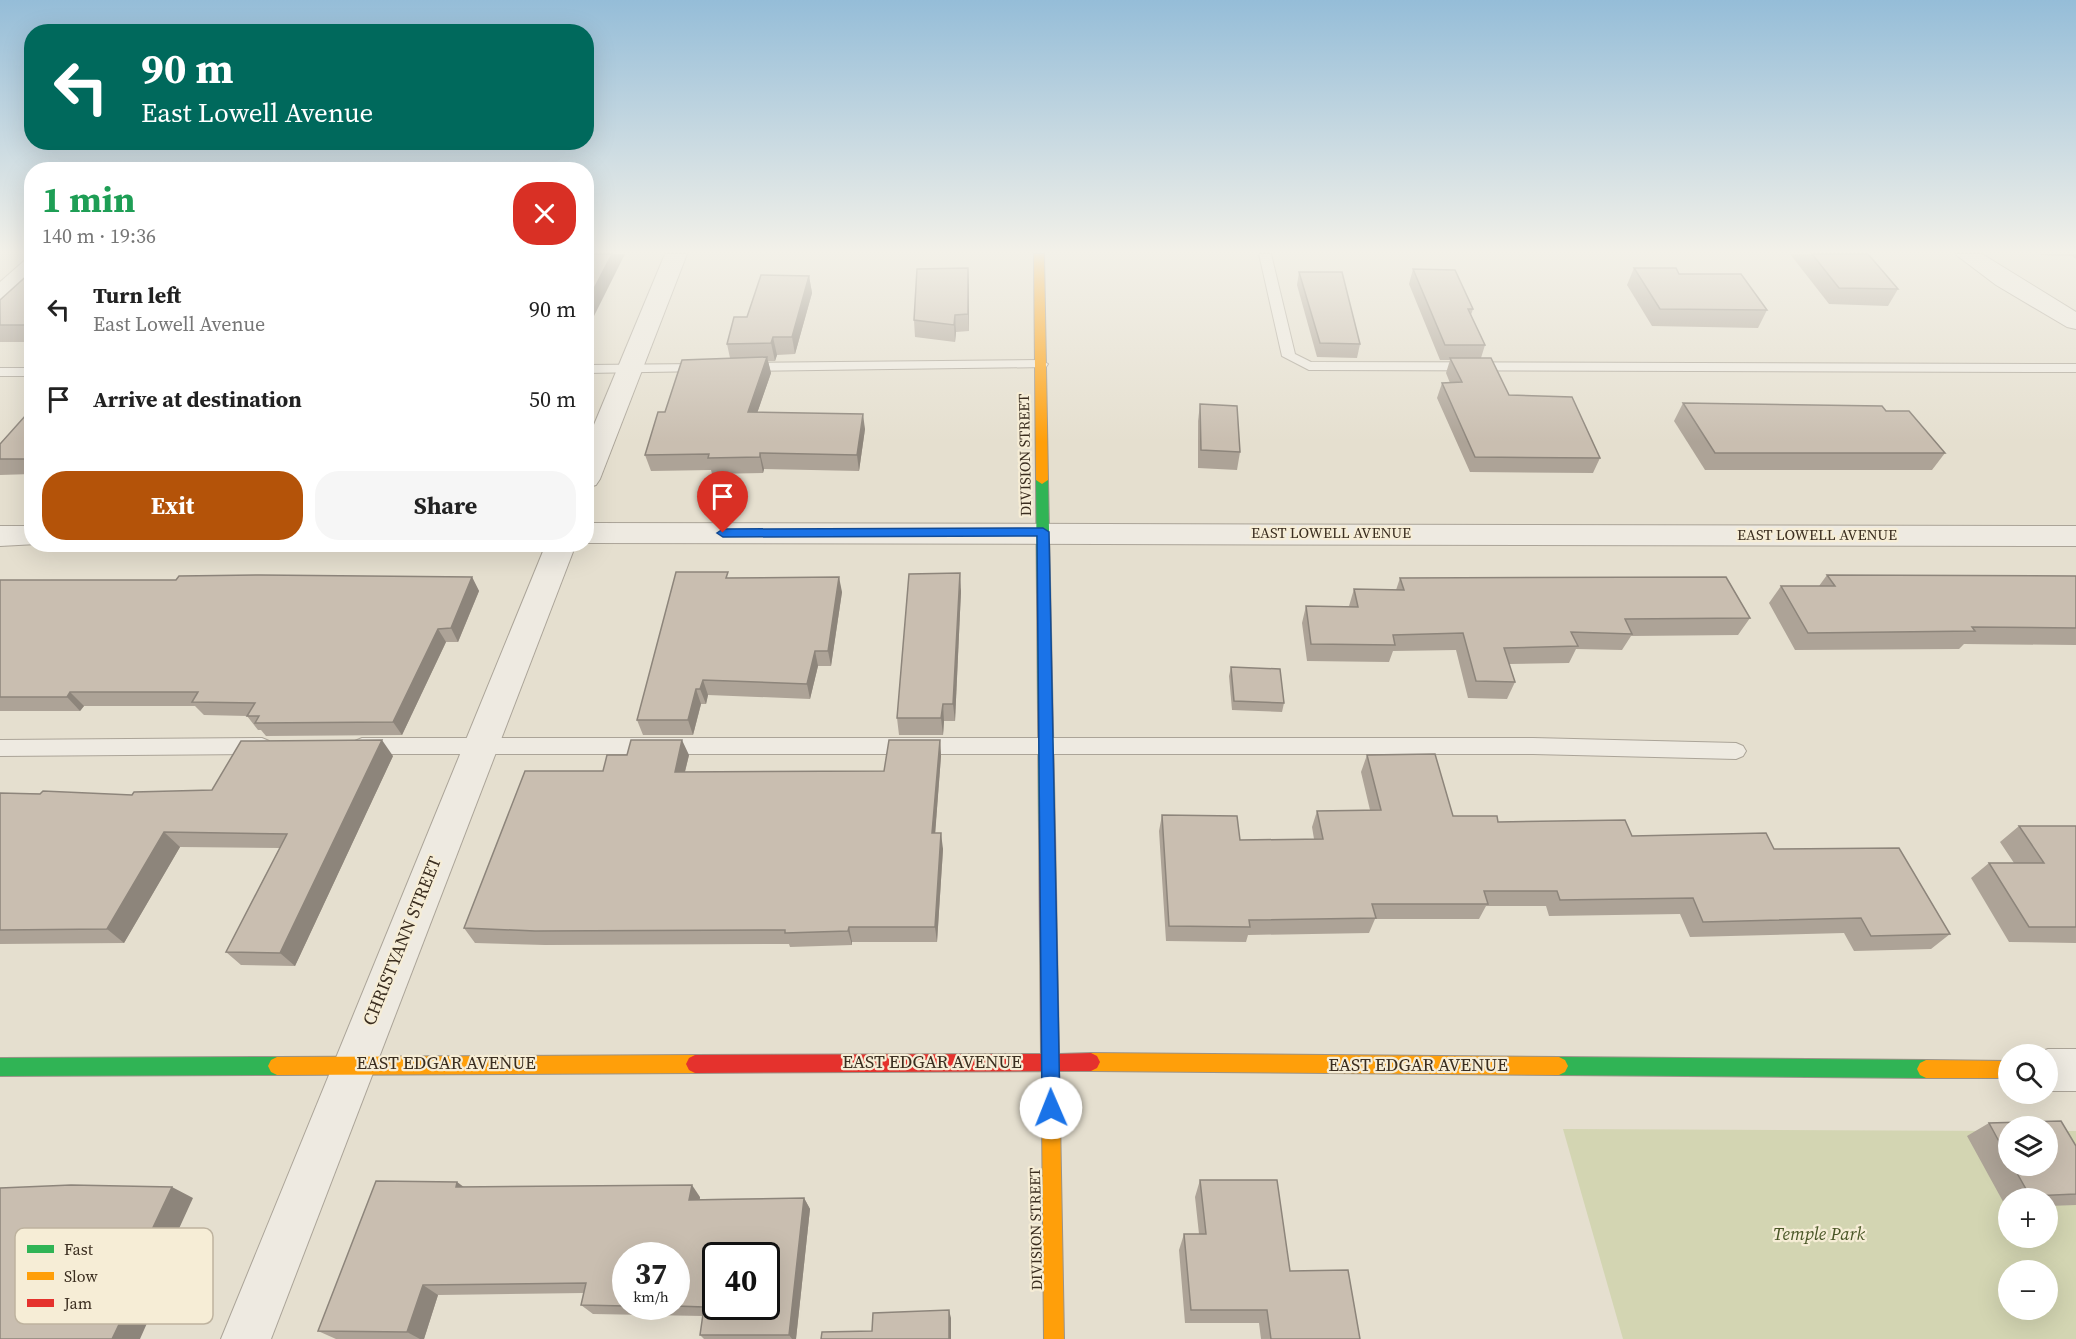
<!DOCTYPE html>
<meta charset="utf-8">
<style>
:root{--surface:#fff;--page:#f6f6f6;--text:#222;--muted:#767676;--accent:#b45309}
body{margin:0;font-family:"Source Serif 4",serif;background:var(--page);color:var(--text);height:100vh;display:flex;flex-direction:column;font-size:22px;white-space:nowrap}
*{box-sizing:border-box;margin:0}
p{font-size:20px;color:var(--muted)}
.icon{flex:none;width:33px;height:33px;fill:none;stroke:currentColor;stroke-width:2;stroke-linecap:round;stroke-linejoin:round}
.map{position:relative;flex:1;overflow:hidden}
.sheet{position:absolute;left:24px;top:162px;width:570px;height:390px;display:flex;flex-direction:column;background:var(--surface);border-radius:24px;box-shadow:0 6px 24px #0002}
.sheet>*{flex:none}
.guide{position:absolute;left:24px;top:24px;width:570px;height:126px;border-radius:24px;box-shadow:0 6px 24px #0002;background:#00695c;color:#fff;overflow:hidden}
.tools{position:absolute;left:1998px;top:1044px;display:grid;gap:12px}
.tools a{display:grid;place-items:center;width:60px;height:60px;border-radius:50%;background:var(--surface);box-shadow:0 6px 24px #0002;font-size:30px}
.speed{position:absolute;left:612px;top:1242px;display:flex;gap:12px;font-size:30px;font-weight:700;text-align:center}
.speed>*{display:grid;place-content:center;width:78px;height:78px;border-radius:50%;background:var(--surface);box-shadow:0 6px 24px #0002;line-height:1}
.speed small{font-size:15px;font-weight:400}
.speed .limit{border:3px solid #111;border-radius:9px;background:#fff;color:#111}
.pin{position:absolute;display:grid;place-items:center;width:51px;height:51px;color:#fff;margin:-62px -26px;border-radius:50% 50% 50% 0;rotate:-45deg;box-shadow:0 0 6px #0007}
.pin .icon{rotate:45deg}
.me{position:absolute;width:66px;margin:-33px;rotate:359deg;stroke-linejoin:round;filter:drop-shadow(0 0 4px #0008)}
.turn{display:flex;align-items:center;gap:21px;height:126px;padding:0 18px;font-size:27px}
.turn .icon{width:78px;height:78px;stroke-width:2.5}
.turn b{display:block;font-size:42px;line-height:51px}
.round{display:grid;place-items:center;flex:none;width:63px;height:63px;border-radius:24px;background:var(--page)}
.summary{display:flex;align-items:center;justify-content:space-between;height:102px;padding:0 18px}
h1{font-size:36px;font-weight:700;line-height:45px;color:#1e9e55}
.button{display:flex;gap:12px;margin-top:auto;padding:12px 18px}
.button a{flex:1;height:69px;border-radius:24px;background:var(--accent);color:#fff;font-size:24px;font-weight:700;line-height:69px;text-align:center}
.button a+a{background:var(--page);color:var(--text)}
ul{padding:0;list-style:none}
li{display:flex;align-items:center;gap:18px;height:90px;padding:0 18px}
li div{flex:1}
li b{display:block;font-size:22px}
li em{font-style:normal}
.map>svg:first-child{display:block}
.green{fill:#d3d5b2;fill-rule:evenodd}
.lines{fill:none;stroke-linecap:round;stroke-linejoin:round}
.lane-casing{stroke:#aba498;stroke-width:2}
.street-casing{stroke:#aba498;stroke-width:2}
.fast-casing{stroke:#9a9388;stroke-width:2}
.slow-casing{stroke:#9a9388;stroke-width:2}
.jam-casing{stroke:#9a9388;stroke-width:2}
.lane{fill:#eeeae1;fill-rule:evenodd}
.street{fill:#eeeae1;fill-rule:evenodd}
.fast{fill:#30b455;fill-rule:evenodd}
.slow{fill:#ff9f0a;fill-rule:evenodd}
.jam{fill:#e5322d;fill-rule:evenodd}
.wall{fill:#ada397;fill-rule:evenodd}
.shaded-wall{fill:#8d857b}
.building{fill:#c9beb0;stroke:#8d857b;stroke-width:1.5;fill-rule:evenodd}
.route{fill:#1a73e8;stroke:#114b97;stroke-width:1.5}
.labels{text-anchor:middle;stroke-width:4.5;stroke-linejoin:round;paint-order:stroke}
.street-label{font-size:15px;fill:#3a2d1f;stroke:#f6edd6}
.near-street-label{font-size:18px;fill:#3a2d1f;stroke:#f6edd6}
.near-park-label{font-size:18px;font-style:italic;fill:#495626;stroke:#f6edd6}
.key{fill:#f6edd6;stroke:#beb39f;stroke-width:1.5}
.key-label{font-size:16px;fill:#3a2d1f}
</style>
<div class="map">
<svg width="2076" height="1339" viewBox="0 0 2076 1339">
<rect width="100%" height="100%" fill="#e5dfcf"/>
<path class="green" d="M1563,1129L2008,1131V1166H2048V1131H2076V1339H1623ZM2008,1198H2048V1238H2008ZM2008,1270H2048V1310H2008Z"/>
<g class="lines">
<g class="lane-casing">
<g id="lane">
<path d="M1259,254H1271L1295,354L1311,362L2076,364V372L1309,370L1282,356Z"/>
<path d="M1041,360L1048,364L1046,367L744,371L737,367L744,363Z"/>
<path d="M702,364L707,365L709,368L707,371L586,373V365Z"/>
<rect x="0" y="368" width="32" height="8"/>
<path d="M262,738L269,741L272,746L269,751L262,754L0,756V740Z"/>
<path d="M362,738H1533L1736,743L1743,746L1746,751L1743,756L1736,759L1533,754H362L355,751L352,746L355,741Z"/>
</g>
</g>
<g class="street-casing">
<g id="street">
<path d="M665,254H687L600,479L596,485L586,488V444Z"/>
<path d="M1955,254H1982L2076,312V329L2067,327L1996,285Z"/>
<path d="M32,259V278L8,299L0,301V282L24,261Z"/>
<path d="M586,523L2076,526V546L586,543Z"/>
<path d="M0,526H32V544H37L0,546Z"/>
<path d="M546,544H576L271,1339H221Z"/>
<path d="M2048,1049H2076V1091H2048V1054H2034Z"/>
</g>
</g>
<g class="fast-casing">
<g id="fast">
<path d="M1042,476L1048,480L1055,831L1052,836L1047,837L1042,836L1039,831L1036,480Z"/>
<path d="M277,1057L283,1060L286,1066L283,1072L277,1075L0,1076V1058Z"/>
<path d="M1559,1057L1926,1060L1932,1063L1935,1069L1932,1075L1926,1078L1559,1075L1553,1072L1550,1066L1553,1060Z"/>
</g>
</g>
<g class="slow-casing">
<g id="slow">
<path d="M1034,254H1044L1048,480L1042,484L1036,480Z"/>
<path d="M1091,1053L1559,1057L1565,1060L1568,1066L1565,1072L1559,1075L1091,1071L1085,1068L1082,1062L1085,1056Z"/>
<path d="M695,1055L701,1058L704,1064L701,1070L695,1073L277,1075L271,1072L268,1066L271,1060L277,1057Z"/>
<path d="M1926,1060L2008,1061V1078H1926L1920,1075L1917,1069L1920,1063Z"/>
<path d="M1051,1108L1057,1111L1060,1117L1064,1339H1044L1042,1117L1045,1111Z"/>
</g>
</g>
<g class="jam-casing">
<path id="jam" d="M1047,825L1052,826L1055,831L1059,1054L1091,1053L1097,1056L1100,1062L1097,1068L1091,1071H1059L1060,1117L1057,1123L1051,1126L1045,1123L1042,1117V1071L695,1073L689,1070L686,1064L689,1058L695,1055L1041,1054L1039,831L1042,826Z"/>
</g>
<use href="#lane" class="lane"/>
<use href="#street" class="street"/>
<use href="#fast" class="fast"/>
<use href="#slow" class="slow"/>
<use href="#jam" class="jam"/>
</g>
<g class="wall">
<path d="M1790,254H1868L1898,289L1888,306L1829,304Z"/>
<path d="M2040,254H2076V259L2072,256L2041,255Z"/>
<path d="M1634,268L1767,310L1758,328L1652,326L1627,285Z"/>
<path d="M1413,269L1473,309L1471,315L1485,345L1481,358L1509,395L1600,458L1593,473L1470,472L1437,398L1442,383H1450L1446,373L1450,360H1440L1409,284Z"/>
<path d="M32,272V342H0V300Z"/>
<path d="M1299,272L1360,344L1357,358L1317,357L1297,285Z"/>
<path d="M809,276L812,293L795,354L777,355L775,361H768L771,373L757,413L865,429L859,471L764,469L763,473L712,474L711,470L651,471L645,455L665,412L730,358L727,344L747,317Z"/>
<path d="M969,285V331L956,332L955,342L915,337L914,320Z"/>
<path d="M1683,403L1886,411L1945,453L1932,470H1705L1674,421Z"/>
<path d="M1200,404L1240,452L1237,470L1198,468V421Z"/>
<path d="M32,415V474L0,475V444Z"/>
<path d="M1827,575L2076,576V645L1964,644L1959,649L1795,650L1769,603L1781,586H1819Z"/>
<path d="M472,577L479,591L458,642H446L402,735L266,736L261,730H258L247,716L204,715L195,706H84L80,711H0V580H176Z"/>
<path d="M729,578L842,592L831,666H818L810,699L708,695L706,704H701L693,735H643L637,720Z"/>
<path d="M1400,578L1750,618L1738,635L1631,636L1622,650L1576,649L1569,663L1509,664L1515,682L1507,699L1468,698L1456,650L1393,651L1389,662L1307,661L1302,623L1306,606H1349L1354,589L1396,590Z"/>
<path d="M961,591L955,721H944L943,735H899L897,718Z"/>
<path d="M1231,667L1284,703L1282,712L1232,710L1229,676Z"/>
<path d="M940,740L941,756L935,833L943,849L937,942H852V945L790,947L789,944L545,945L475,943L464,928L603,771L689,755L685,772L884,771Z"/>
<path d="M1367,755L1453,816L1498,822L1632,836L1950,934L1931,949L1854,951L1844,933L1690,937L1680,914L1549,916L1546,906H1486L1479,919H1375L1369,933L1248,935L1246,942L1166,941L1159,831L1162,815L1240,840L1314,839L1312,827L1317,811L1370,810L1361,772Z"/>
<path d="M393,756L295,966L241,965L226,952L280,848L180,847L124,943L0,944V793L132,795L212,790Z"/>
<path d="M2019,826H2076V943L2009,942L1971,878L1989,863H2014L2000,842Z"/>
<path d="M2061,1121L2076,1146V1205L2048,1206V1198H2008V1207H2006L1967,1136L1989,1123ZM2008,1126H2048V1166H2008Z"/>
<path d="M1200,1180L1290,1271L1360,1339H1261L1259,1323H1185L1179,1250L1184,1234H1199L1195,1197Z"/>
<path d="M457,1182L464,1187L700,1197V1199L804,1198L810,1209L796,1339H704L700,1335L703,1316L593,1314L581,1305L584,1293L438,1295L424,1339H336L318,1331ZM626,1256L676,1306H626Z"/>
</g>
<g class="shaded-wall">
<path d="M612,254H625L586,332V304Z"/>
<path d="M968,268L969,285V331L968,314Z"/>
<path d="M809,276L812,293L795,354L792,337Z"/>
<path d="M955,315L956,332L955,342L954,325Z"/>
<path d="M773,337L777,355L775,361L771,343Z"/>
<path d="M767,357L771,373L752,428L748,412Z"/>
<path d="M863,414L865,429L859,471L857,455Z"/>
<path d="M760,453L764,469L763,473L760,457Z"/>
<path d="M960,573L961,591L955,721L953,704Z"/>
<path d="M472,577L479,591L458,642L451,628Z"/>
<path d="M839,577L842,592L831,666L828,651Z"/>
<path d="M438,629L446,642L402,735L393,722Z"/>
<path d="M815,651L818,666L810,699L807,684Z"/>
<path d="M703,680L708,695L706,704L700,689Z"/>
<path d="M696,689L701,704L693,735L688,720Z"/>
<path d="M70,692L84,706L80,711L67,697Z"/>
<path d="M943,704L944,721L943,735L941,718Z"/>
<path d="M382,740L393,756L295,966L280,953Z"/>
<path d="M682,740L689,755L681,787L675,772Z"/>
<path d="M940,740L941,756L934,849L932,833Z"/>
<path d="M164,832L180,847L124,943L107,929Z"/>
<path d="M941,833L943,849L937,942L935,927Z"/>
<path d="M849,927L852,942V945L848,931Z"/>
<path d="M457,1182L471,1193L456,1187Z"/>
<path d="M692,1185L700,1197L698,1211L689,1200Z"/>
<path d="M172,1187L193,1198L151,1290L160,1294L140,1339H112L126,1285Z"/>
<path d="M804,1198L810,1209L796,1339H792L789,1335Z"/>
<path d="M423,1285L438,1295L424,1339H420L407,1332Z"/>
<path d="M949,1310L951,1318V1339H949Z"/>
</g>
<g class="building">
<path d="M586,254H612L586,304Z"/>
<path d="M1812,254H1868L1898,289L1839,288Z"/>
<path d="M968,268V314L955,315L954,325L914,320L917,269Z"/>
<path d="M1634,268H1676L1679,274H1741L1767,310L1660,309Z"/>
<path d="M1413,269L1455,270L1473,309H1468L1485,345H1445Z"/>
<path d="M31,272L32,322L28,325H0V300Z"/>
<path d="M1299,272H1342L1360,344L1320,343Z"/>
<path d="M761,275L809,276L792,337H773L771,343L727,344L734,317H747Z"/>
<path d="M767,357L748,412L863,414L857,455L760,453V457L708,458L709,454L645,455L658,412H665L682,360Z"/>
<path d="M1450,358H1491L1509,395L1572,397L1600,458L1475,457L1442,383L1462,382Z"/>
<path d="M1683,403L1882,406L1886,411H1909L1945,453H1715Z"/>
<path d="M1200,404L1237,406L1240,452L1201,450Z"/>
<path d="M26,415H32V459H0V444Z"/>
<path d="M676,572H728L726,578L839,577L828,651H815L807,684L703,680L700,689H696L688,720H637Z"/>
<path d="M960,573L953,704H943L941,718H897L909,574Z"/>
<path d="M260,575L472,577L451,628L438,629L393,722L255,723L259,716H247L255,703L192,702L198,692H70L67,697H0V580H176L179,576Z"/>
<path d="M1827,575L2076,576V628L1972,627L1975,631L1808,633L1781,586H1835Z"/>
<path d="M1726,577L1750,618L1625,619L1632,634L1571,632L1578,646L1504,648L1515,682L1476,681L1463,633L1393,635L1395,645L1311,644L1306,606L1358,607L1354,589L1404,590L1400,578Z"/>
<path d="M1231,667L1280,669L1284,703L1234,701Z"/>
<path d="M382,740L280,953L226,952L287,834L164,832L107,929L0,930V793L40,794L43,791L132,795L134,792L212,790L241,741Z"/>
<path d="M631,740H682L675,772L884,771L889,740H940L932,833H941L935,927H849L848,931L785,933V930L535,931L464,928L525,771H603L607,755H627Z"/>
<path d="M1435,754L1453,816H1497L1498,822L1625,820L1632,836L1766,833L1774,849L1899,848L1950,934L1871,936L1861,918L1703,922L1693,898L1560,900L1557,891H1484L1488,904H1372L1376,918L1249,920L1250,927L1169,926L1162,815L1237,816L1240,840L1323,839L1317,811L1381,810L1367,755Z"/>
<path d="M2019,826H2076V927H2029L1989,863H2044Z"/>
<path d="M2061,1121L2076,1146V1194L2030,1196L2013,1166H2048V1126H2008V1158L1989,1123Z"/>
<path d="M1200,1180H1277L1290,1271L1348,1270L1360,1339H1271L1267,1310H1191L1184,1234H1206Z"/>
<path d="M376,1181L457,1182L456,1187L692,1185L689,1200L804,1198L789,1335H700L704,1307L676,1306V1256H626V1306L581,1305L586,1283L423,1285L407,1332L318,1331ZM716,1256H766V1306H716Z"/>
<path d="M71,1185L172,1187L126,1285H138L112,1339H0V1188Z"/>
<path d="M949,1310V1339H821L822,1332L872,1331L873,1313Z"/>
</g>
<linearGradient id="sky" x2="0" y2="1"><stop stop-color="#95bdd8"/><stop offset="0.57" stop-color="#f3f1e9"/><stop offset="1" stop-color="#f3f1e9" stop-opacity="0"/></linearGradient>
<rect width="2076" height="442" fill="url(#sky)"/>
<path class="route" d="M1043,528L1049,532L1060,1108L1057,1114L1051,1117L1045,1114L1042,1108L1037,536L723,537L717,533L723,529Z"/>
<g class="labels">
<g class="street-label">
<text transform="translate(1025 455) rotate(-91)" y="5">DIVISION STREET</text>
<text x="1331" y="538">EAST LOWELL AVENUE</text>
<text x="1817" y="540">EAST LOWELL AVENUE</text>
<text transform="translate(1036 1229) rotate(-91)" y="5">DIVISION STREET</text>
</g>
<g class="near-street-label">
<text transform="translate(402 941) rotate(-68)" y="6">CHRISTYANN STREET</text>
<text x="932" y="1068">EAST EDGAR AVENUE</text>
<text x="446" y="1069">EAST EDGAR AVENUE</text>
<text x="1418" y="1071">EAST EDGAR AVENUE</text>
</g>
<g class="near-park-label">
<text x="1819" y="1240">Temple Park</text>
</g>
</g>
<rect x="15" y="1228" width="198" height="96" rx="9" class="key"/>
<rect x="27" y="1245" width="27" height="8" fill="#30b455"/>
<rect x="27" y="1272" width="27" height="8" fill="#ff9f0a"/>
<rect x="27" y="1299" width="27" height="8" fill="#e5322d"/>
<g class="key-label">
<text x="64" y="1255">Fast</text>
<text x="64" y="1282">Slow</text>
<text x="64" y="1309">Jam</text>
</g>
</svg>
<div class="tools">
<a><svg class="icon" aria-label="search" viewBox="0 0 24 24"><circle cx="10" cy="10" r="6"/><path d="M15 15l6 6"/></svg></a>
<a><svg class="icon" aria-label="layers" viewBox="0 0 24 24"><path d="M12 4l9 5-9 5-9-5zM3 14l9 5 9-5"/></svg></a>
<a>+</a>
<a>−</a>
</div>
<div class="speed"><div>37<small>km/h</small></div><div class="limit">40</div></div>
<div class="pin" style="left:723px;top:533px;background:#d93025"><svg class="icon" aria-label="arrive" viewBox="0 0 24 24"><path d="M6 21V4h12l-3 4 3 4H6"/></svg></div>
<svg class="me" style="left:1051px;top:1108px" viewBox="-20 -20 40 40"><circle r="19" fill="#fff"/><path d="M0-13L10 11 0 6-10 11z" fill="#1a73e8"/></svg>
<div class="guide">
<div class="turn"><svg class="icon" aria-label="left" viewBox="0 0 24 24"><path d="M17 20v-9H6M10 6l-5 5 5 5"/></svg><div><b>90 m</b>East Lowell Avenue</div></div>
</div>
<section class="sheet">
<div class="summary"><div><h1>1 min</h1><p>140 m · 19:36</p></div><a class="round" style="background:#d93025;color:#fff"><svg class="icon" aria-label="close" viewBox="0 0 24 24"><path d="M6 6l12 12M18 6L6 18"/></svg></a></div>
<ul>
<li><svg class="icon" aria-label="left" viewBox="0 0 24 24"><path d="M17 20v-9H6M10 6l-5 5 5 5"/></svg><div><b>Turn left</b><p>East Lowell Avenue</p></div><em>90 m</em></li>
<li><svg class="icon" aria-label="arrive" viewBox="0 0 24 24"><path d="M6 21V4h12l-3 4 3 4H6"/></svg><div><b>Arrive at destination</b></div><em>50 m</em></li>
</ul>
<div class="button"><a>Exit</a><a>Share</a></div>
</section>
</div>
